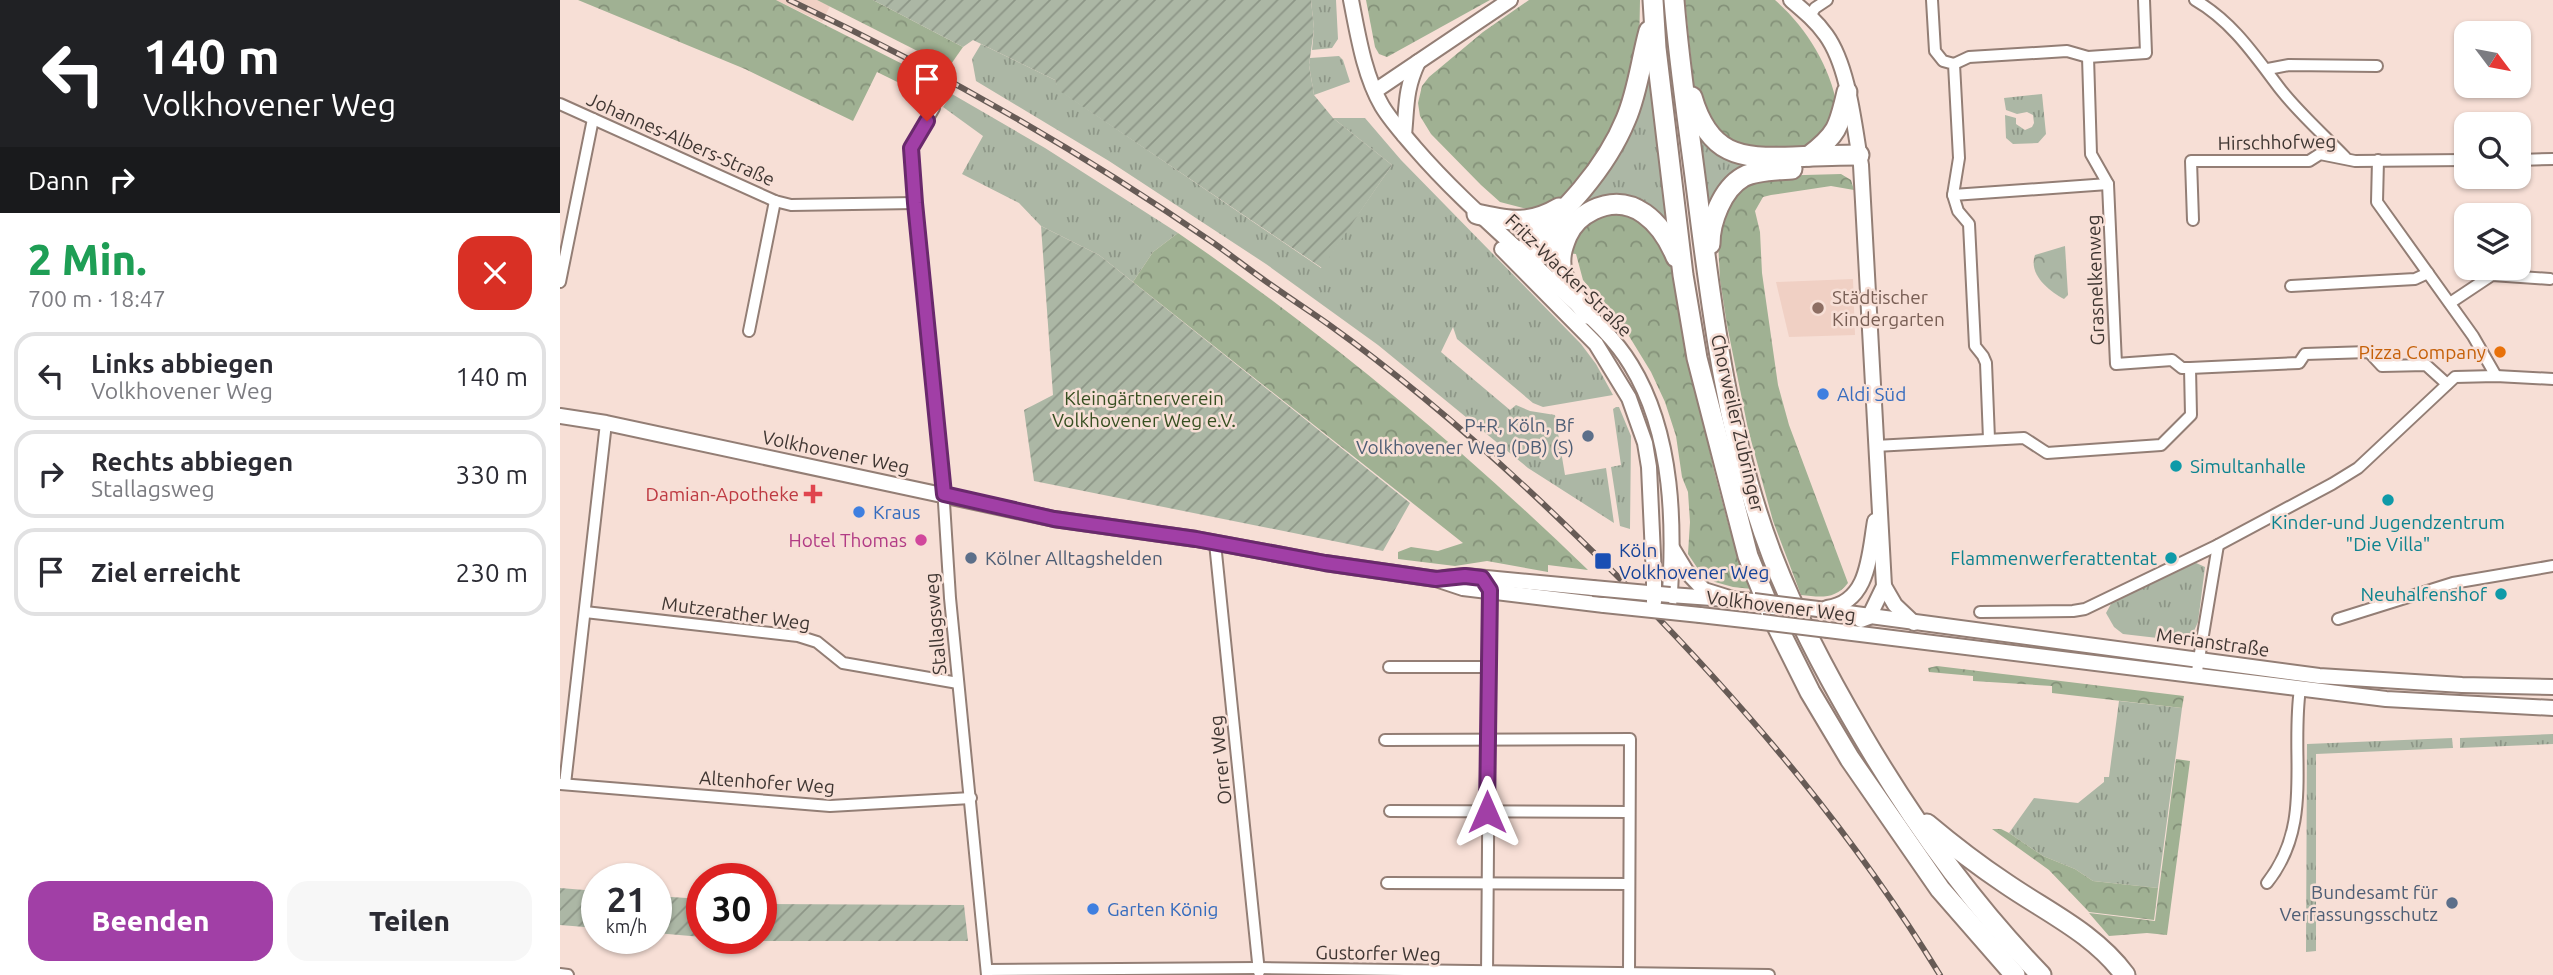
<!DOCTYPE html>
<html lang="de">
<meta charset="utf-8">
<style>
:root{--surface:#fff;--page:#f7f7f7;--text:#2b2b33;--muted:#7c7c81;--line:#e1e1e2;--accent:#a13fa6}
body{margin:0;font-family:Ubuntu,sans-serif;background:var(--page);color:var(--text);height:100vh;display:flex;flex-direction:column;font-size:26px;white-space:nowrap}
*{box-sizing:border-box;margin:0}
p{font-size:23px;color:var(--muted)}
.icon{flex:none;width:38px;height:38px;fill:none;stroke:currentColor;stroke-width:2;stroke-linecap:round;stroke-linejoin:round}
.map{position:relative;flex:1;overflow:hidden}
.side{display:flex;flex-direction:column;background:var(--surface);width:560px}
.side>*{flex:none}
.hud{background:#202124;color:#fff;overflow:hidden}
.needle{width:46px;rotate:122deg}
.controls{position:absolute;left:1894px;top:21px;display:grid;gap:14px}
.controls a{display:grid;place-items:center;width:77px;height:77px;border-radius:14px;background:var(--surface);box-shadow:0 2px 5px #0004;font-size:35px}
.speed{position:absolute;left:21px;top:863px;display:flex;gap:14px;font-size:35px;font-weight:700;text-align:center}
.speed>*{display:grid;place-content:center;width:91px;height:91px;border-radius:50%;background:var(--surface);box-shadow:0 2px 5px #0004;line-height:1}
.speed small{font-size:18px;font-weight:400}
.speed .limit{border:10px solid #d22;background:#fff;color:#111}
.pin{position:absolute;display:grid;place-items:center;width:60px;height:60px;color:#fff;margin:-72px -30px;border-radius:50% 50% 50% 0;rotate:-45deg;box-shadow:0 0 7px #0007}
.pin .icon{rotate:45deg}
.me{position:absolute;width:77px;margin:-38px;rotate:0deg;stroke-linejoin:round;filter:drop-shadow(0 0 5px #0008)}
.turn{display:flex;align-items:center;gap:24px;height:147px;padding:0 28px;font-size:32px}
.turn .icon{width:91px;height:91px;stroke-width:2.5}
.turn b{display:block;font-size:49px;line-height:60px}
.then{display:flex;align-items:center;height:66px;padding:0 28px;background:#0003;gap:14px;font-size:26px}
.round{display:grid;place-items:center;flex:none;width:74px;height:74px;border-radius:21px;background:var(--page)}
.summary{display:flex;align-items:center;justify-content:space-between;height:119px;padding:0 28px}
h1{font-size:42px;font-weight:800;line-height:52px;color:#1e9e55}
.primary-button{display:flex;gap:14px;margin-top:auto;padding:14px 28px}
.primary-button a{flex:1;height:80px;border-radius:21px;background:var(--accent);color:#fff;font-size:28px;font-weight:800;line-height:80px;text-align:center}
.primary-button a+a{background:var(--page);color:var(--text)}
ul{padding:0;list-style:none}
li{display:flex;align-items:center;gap:21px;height:88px;margin:0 14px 10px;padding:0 14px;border:4px solid var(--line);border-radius:21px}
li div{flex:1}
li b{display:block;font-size:26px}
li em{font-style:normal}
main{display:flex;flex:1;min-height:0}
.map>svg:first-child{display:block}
.built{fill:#f0d0c4}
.grass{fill:url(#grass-tufts)}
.forest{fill:url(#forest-crowns)}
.park{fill:url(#park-crowns)}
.garden{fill:url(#garden-furrows)}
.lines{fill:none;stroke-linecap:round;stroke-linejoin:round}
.street-casing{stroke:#937e75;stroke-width:14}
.secondary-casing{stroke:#937e75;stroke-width:18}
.highway-casing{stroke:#937e75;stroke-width:23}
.street{stroke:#fff;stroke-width:10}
.secondary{stroke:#fff;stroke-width:14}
.highway{stroke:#fff;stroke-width:19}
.rail-casing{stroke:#675b56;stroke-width:6}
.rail{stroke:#f7dfd6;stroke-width:3.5;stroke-dasharray:10;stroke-linecap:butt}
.secondary-bridge-casing{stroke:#937e75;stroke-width:18;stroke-linecap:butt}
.secondary-bridge{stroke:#fff;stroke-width:14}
.route-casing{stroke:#69296c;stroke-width:18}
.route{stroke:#a13fa6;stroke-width:12}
.education-dot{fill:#8d6e63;stroke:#f7dfd6;stroke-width:2.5}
.food-dot{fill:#e8710a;stroke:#f7dfd6;stroke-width:2.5}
.shop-dot{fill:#3f7fe0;stroke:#f7dfd6;stroke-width:2.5}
.service-dot{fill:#5c6f8a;stroke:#f7dfd6;stroke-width:2.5}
.culture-dot{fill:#0f9aa8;stroke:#f7dfd6;stroke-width:2.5}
.health-dot{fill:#e0444e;stroke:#f7dfd6;stroke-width:2.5}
.hotel-dot{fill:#d1479c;stroke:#f7dfd6;stroke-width:2.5}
.transit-dot{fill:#1a4fb4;stroke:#f7dfd6;stroke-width:2.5}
.labels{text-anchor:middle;stroke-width:5;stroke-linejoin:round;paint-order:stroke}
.street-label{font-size:19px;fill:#3f3632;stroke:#f7dfd6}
.education-label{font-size:19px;fill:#785e54;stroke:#f7dfd6;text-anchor:start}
.food-label{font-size:19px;fill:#c56008;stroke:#f7dfd6;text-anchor:end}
.shop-label{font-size:19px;fill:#366cbe;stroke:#f7dfd6;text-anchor:start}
.park-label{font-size:19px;fill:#374f21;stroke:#f7dfd6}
.service-label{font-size:19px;fill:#4e5e75;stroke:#f7dfd6;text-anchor:end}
.culture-label{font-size:19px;fill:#0d838f;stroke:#f7dfd6;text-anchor:end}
.health-label{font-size:19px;fill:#be3a42;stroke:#f7dfd6;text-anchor:end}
.hotel-label{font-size:19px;fill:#b23c85;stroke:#f7dfd6;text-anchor:end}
.transit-label{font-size:19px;fill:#164399;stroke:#f7dfd6;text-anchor:start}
</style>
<main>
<section class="side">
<div class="hud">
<div class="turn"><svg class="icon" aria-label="left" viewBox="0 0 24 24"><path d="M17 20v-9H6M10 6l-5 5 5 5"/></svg><div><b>140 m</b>Volkhovener Weg</div></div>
<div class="then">Dann<svg class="icon" aria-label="right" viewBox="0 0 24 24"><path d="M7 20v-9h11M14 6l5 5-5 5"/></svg></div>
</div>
<div class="summary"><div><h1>2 Min.</h1><p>700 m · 18:47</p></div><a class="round" style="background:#d93025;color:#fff"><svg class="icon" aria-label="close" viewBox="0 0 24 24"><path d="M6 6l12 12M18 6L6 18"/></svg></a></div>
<ul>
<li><svg class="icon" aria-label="left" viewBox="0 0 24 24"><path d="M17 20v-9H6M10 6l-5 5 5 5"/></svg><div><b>Links abbiegen</b><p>Volkhovener Weg</p></div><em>140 m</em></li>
<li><svg class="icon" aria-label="right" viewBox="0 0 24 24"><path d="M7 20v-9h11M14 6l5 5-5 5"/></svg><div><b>Rechts abbiegen</b><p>Stallagsweg</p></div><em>330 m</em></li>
<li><svg class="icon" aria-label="arrive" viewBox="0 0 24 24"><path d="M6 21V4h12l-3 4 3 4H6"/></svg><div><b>Ziel erreicht</b></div><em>230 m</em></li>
</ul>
<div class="primary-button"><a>Beenden</a><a>Teilen</a></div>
</section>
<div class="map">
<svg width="1993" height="975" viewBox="0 0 1993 975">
<defs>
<pattern id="grass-tufts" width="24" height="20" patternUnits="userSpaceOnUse" patternTransform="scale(1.75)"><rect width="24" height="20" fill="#acb7a5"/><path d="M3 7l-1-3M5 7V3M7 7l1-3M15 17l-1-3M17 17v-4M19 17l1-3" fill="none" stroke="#8d9687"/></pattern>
<pattern id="forest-crowns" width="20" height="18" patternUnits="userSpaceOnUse" patternTransform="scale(1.75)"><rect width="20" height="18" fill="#a0b193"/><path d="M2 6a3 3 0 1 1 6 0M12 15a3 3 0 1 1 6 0" fill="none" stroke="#849179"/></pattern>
<pattern id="park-crowns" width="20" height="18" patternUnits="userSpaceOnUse" patternTransform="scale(1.75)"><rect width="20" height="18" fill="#acb7a5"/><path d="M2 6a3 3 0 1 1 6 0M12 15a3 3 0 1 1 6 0" fill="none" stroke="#8d9687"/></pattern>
<pattern id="garden-furrows" width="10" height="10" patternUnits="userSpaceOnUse" patternTransform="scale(1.75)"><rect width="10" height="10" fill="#acb7a5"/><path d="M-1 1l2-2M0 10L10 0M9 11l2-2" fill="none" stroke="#8d9687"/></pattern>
</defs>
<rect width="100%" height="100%" fill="#f7dfd6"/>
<g class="built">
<path d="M216,0H257L270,6L262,22Z"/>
<path d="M1293,279L1295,335L1229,337L1216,282Z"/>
</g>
<g class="grass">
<path d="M751,0H776L778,39L772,48L752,50L754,29Z"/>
<path d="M1089,39L1116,242L1005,216Z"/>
<path d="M421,44L495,80L499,90L761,268L832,165L773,118H805L841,160L1021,344L1036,364L1053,395L983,407L973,403L897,339L893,327L881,352L950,410L956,405L970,411L995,415L1005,475L1046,468L1054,523L968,468L818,345L706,264L549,161L416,81L412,59Z"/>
<path d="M779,56L783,60L790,82L754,95L749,65L750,58Z"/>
<path d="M392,94L485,148L618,233L593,252L573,282L539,255L481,226L459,203L402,174L423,136L383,107Z"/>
<path d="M1482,94L1486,134L1478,143L1453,144L1446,138L1445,115L1456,118V124L1465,130L1472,127L1474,123L1473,115L1467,112L1457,114L1446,110L1444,98Z"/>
<path d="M1131,112L1188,161L1190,169L1147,222Z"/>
<path d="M1056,407H1059L1071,436L1070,529L1060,526L1051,467L1061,465L1053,409Z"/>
<path d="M1634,562L1645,567L1638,622L1633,633L1615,640L1563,634L1554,627L1546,613L1552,602L1627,564Z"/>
<path d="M1559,701L1622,708L1598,888L1533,881L1515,869L1483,856L1449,833L1474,798L1518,803L1544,782V777H1549Z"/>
<path d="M1993,734V744L1900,748V738Z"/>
<path d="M1892,738L1893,748L1756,754V951L1746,952L1747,744Z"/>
</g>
<g class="forest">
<path d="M18,0H216L380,83L372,99L317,72L293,121L185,69Z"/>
<path d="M257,0H313L403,47L389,67Z"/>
<path d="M806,0H930L827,57L819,54L815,47Z"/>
<path d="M969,0H1080L1079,54L1047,147L995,206L967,218V209L940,202L921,185L871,134L860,116L858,103L862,86L869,77L923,32Z"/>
<path d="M1125,0H1215C1246,27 1270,66 1277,106L1255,147L1197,154L1163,142L1134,88Z"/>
<path d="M1281,174L1291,180L1294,190L1271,186L1211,195L1203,197L1195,211L1200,232L1202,273L1218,385L1229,425L1288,583C1275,600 1260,597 1241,595L1213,521L1188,429L1167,325L1160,280L1158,242L1159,228L1170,201L1187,184L1211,176Z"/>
<path d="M1034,213L1079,214L1113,265L1131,371L1155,474L1169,527L1192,589L1173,587L1155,582L1138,569L1128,554L1130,522L1128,492L1122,477L1116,436L1105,402L1091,372L1069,336L1023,280L1016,254L1007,253L1009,241Z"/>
<path d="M618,233C764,333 901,447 1028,570L988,565V572L927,561L895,566L838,559V552L851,547L878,551L903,543L573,282L593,252Z"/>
<path d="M1377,666L1624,696L1622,708L1492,693V686L1413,681V676L1369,672L1368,668Z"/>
<path d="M1616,759L1630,761L1607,935L1587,933L1549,936L1529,913L1595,921Z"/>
<path d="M1432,829H1441L1449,833L1483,856L1515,869L1533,881L1598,888L1594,920L1529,912L1489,870Z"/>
</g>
<path class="park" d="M1505,246L1508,295L1504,299C1489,291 1468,274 1475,255Z"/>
<g class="garden">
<path d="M313,0H751L754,29L749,65L754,95L773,118L832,165L762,268L498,90L495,80L413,40L403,47Z"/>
<path d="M481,226L539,255L850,503L823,551L474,481L464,410L493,395Z"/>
<path d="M0,888L37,891V928L0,925Z"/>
<path d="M96,896L142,899V937L96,933Z"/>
<path d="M201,904L404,905L408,941H205L160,938H201Z"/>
</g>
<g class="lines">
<g class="street-casing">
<g id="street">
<path d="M1372,0L1375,51L1383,61L1394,64L1399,158L1393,195L1398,211L1409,224L1415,346L1423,356L1426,363L1429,439"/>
<path d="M1635,0C1673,22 1695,56 1721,90C1740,114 1764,135 1785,157"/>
<path d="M1250,16L1255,8L1267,0"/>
<path d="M1528,57L1531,154L1548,184L1556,364L1612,360L1622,368H1630L1739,363L1745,354L1809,352L1822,366L1866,365L1887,384"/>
<path d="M1394,64L1409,57L1507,51L1528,57L1586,53L1584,0"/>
<path d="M1708,69L1729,65L1817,66"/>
<path d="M0,104L215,201L231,205L355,203"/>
<path d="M374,108L351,148L382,471L390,598L427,975"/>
<path d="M1818,160L1817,202L1913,336L1936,376"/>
<path d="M1958,160L1993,159"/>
<path d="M1393,195L1548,184"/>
<path d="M1633,220L1631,161H1749L1760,154L1795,161L1906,160"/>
<path d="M0,282L33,119"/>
<path d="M1731,286L1855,279L1868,273"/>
<path d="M1890,303L1932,275L1990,279"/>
<path d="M189,331L215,201"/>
<path d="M1315,446L1464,438L1487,453L1601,445L1631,415L1630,368"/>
<path d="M655,543L699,972"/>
<path d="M25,612L238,636L257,642L283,663L398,683"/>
<path d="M1420,612L1513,611L1525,609L1658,545L1772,484L1798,468L1895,377L1936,376L1993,379"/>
<path d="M1778,619L1893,583L1993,566"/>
<path d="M829,667H928"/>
<path d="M1636,677L1658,545"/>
<path d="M825,740L1070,739L1069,974"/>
<path d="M0,784L270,806L411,798"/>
<path d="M5,784L46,423"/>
<path d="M830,811L1069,812"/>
<path d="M827,883L1069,884"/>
<path d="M1707,883C1754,824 1730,758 1740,689"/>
<path d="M427,970L698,968L1209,975"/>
<path d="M0,974L8,975"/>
<path d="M927,975L930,590L927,587"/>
</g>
</g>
<g class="secondary-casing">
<g id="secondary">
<path d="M791,0C798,35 804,75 822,106C831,121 844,135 855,148C899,199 950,241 999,288C1024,311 1053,335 1071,365C1114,435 1115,528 1109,607"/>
<path d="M1231,0C1244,11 1256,21 1266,35C1289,67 1294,126 1301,165L1324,586L1309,617L1301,620"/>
<path d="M815,91L950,0"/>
<path d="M844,135C847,105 845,90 858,62"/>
<path d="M942,249L1036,344L1069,398L1085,443L1089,467L1094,577"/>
<path d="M0,416L46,423L494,519L636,539L765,563L876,579L903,588L1044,605"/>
<path d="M1112,548L1126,571L1144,590L1176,600"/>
<path d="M884,578L905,576L1033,588"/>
<path d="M1324,586L1335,605L1354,623"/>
<path d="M1110,595L1194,601"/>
<path d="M1267,608C1309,602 1309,556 1315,521"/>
<path d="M1258,609L1759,676L1902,685L1993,687"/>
<path d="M1140,615L1202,622"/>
<path d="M1268,630L1826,699L1993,708"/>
</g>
</g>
<g class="highway-casing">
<g id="highway">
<path d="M1093,0L1096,48L1123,275L1137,358L1188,556L1215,622L1250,692L1290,759L1380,889L1455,975"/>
<path d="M1114,0C1119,64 1129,128 1137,192C1152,314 1168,442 1213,558C1237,620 1269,679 1302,735C1353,822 1411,903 1481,975"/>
<path d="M1132,97C1149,155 1179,159 1233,157C1255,156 1277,155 1299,155"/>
<path d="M1249,156C1278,134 1279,126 1287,92"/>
<path d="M917,214C950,221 968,226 999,208"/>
<path d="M1150,244C1150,222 1162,189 1183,177C1196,170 1217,170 1232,169"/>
<path d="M961,253C1002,213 1044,173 1066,119C1078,91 1081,60 1089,31"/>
<path d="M971,261L984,252L1007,229"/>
<path d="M1027,314C1019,301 1006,286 1002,272C999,258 1002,248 1007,236C1013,223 1021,216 1033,210C1073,191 1102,223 1116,257"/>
<path d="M1367,824C1392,845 1418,865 1445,883C1487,912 1534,933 1565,975"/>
</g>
</g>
<use href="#street" class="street"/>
<use href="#secondary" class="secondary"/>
<use href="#highway" class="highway"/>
<g class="rail-casing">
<path id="rail" d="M229,0C377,69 520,151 655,244C676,259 696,275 717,289C734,301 751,312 768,324C880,404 983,500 1079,598C1193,715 1294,835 1380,975"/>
</g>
<use href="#rail" class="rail"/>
<g class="secondary-bridge-casing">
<g id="secondary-bridge">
<path d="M1033,588L1110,595"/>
<path d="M1194,601L1258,609"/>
<path d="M1094,602V577"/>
<path d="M1044,605L1140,615"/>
<path d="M1202,622L1268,630"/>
</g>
</g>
<use href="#secondary-bridge" class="secondary-bridge"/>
</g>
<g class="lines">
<g class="route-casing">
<path id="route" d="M367,121L351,148L355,203L384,494L494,519L636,539L765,563L876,579L905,576L922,578L930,590L927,812"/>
</g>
<use href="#route" class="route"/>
</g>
<circle class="education-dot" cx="1258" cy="308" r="7"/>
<circle class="food-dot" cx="1940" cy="352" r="7"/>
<g class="shop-dot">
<circle cx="1263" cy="394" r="7"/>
<circle cx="299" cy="512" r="7"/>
<circle cx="533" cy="909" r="7"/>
</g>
<g class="service-dot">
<circle cx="1028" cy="436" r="7"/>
<circle cx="411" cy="558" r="7"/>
<circle cx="1892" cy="903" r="7"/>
</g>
<g class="culture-dot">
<circle cx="1616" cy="466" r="7"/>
<circle cx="1828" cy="500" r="7"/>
<circle cx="1611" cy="558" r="7"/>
<circle cx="1941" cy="594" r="7"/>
</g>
<path class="health-dot" d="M249.5 483.5h7v7h7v7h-7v7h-7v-7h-7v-7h7z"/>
<circle class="hotel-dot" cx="361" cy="540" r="7"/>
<rect class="transit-dot" x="1034" y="552" width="18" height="18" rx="3.5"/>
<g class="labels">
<g class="street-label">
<text transform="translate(121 139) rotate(24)" y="7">Johannes-Albers-Straße</text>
<text transform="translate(1717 142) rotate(-1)" y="7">Hirschhofweg</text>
<text transform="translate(1009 275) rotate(44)" y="7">Fritz-Wacker-Straße</text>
<text transform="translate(1535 280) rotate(-92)" y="7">Grasnelkenweg</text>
<text transform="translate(1178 423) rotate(77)" y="7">Chorweiler Zubringer</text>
<text transform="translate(276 452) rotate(12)" y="7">Volkhovener Weg</text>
<text transform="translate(1221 606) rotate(7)" y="7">Volkhovener Weg</text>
<text transform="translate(176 613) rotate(8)" y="7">Mutzerather Weg</text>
<text transform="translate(375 624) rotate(-95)" y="7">Stallagsweg</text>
<text transform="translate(1653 642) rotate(8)" y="7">Merianstraße</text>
<text transform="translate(660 760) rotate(-96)" y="7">Orrer Weg</text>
<text transform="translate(207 782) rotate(4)" y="7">Altenhofer Weg</text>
<text transform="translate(818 953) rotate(1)" y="7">Gustorfer Weg</text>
</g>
<g class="education-label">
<text x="1272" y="304">Städtischer<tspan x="1272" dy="22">Kindergarten</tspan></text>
</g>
<g class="food-label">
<text x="1926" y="359">Pizza Company</text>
</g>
<g class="shop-label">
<text x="1277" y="401">Aldi Süd</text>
<text x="313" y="519">Kraus</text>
<text x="547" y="916">Garten König</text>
</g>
<g class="park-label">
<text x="584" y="405">Kleingärtnerverein<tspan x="584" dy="22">Volkhovener Weg e.V.</tspan></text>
</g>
<g class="service-label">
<text x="1014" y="432">P+R, Köln, Bf<tspan x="1014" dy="22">Volkhovener Weg (DB) (S)</tspan></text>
<text x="425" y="565" text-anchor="start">Kölner Alltagshelden</text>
<text x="1878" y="899">Bundesamt für<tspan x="1878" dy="22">Verfassungsschutz</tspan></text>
</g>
<g class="culture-label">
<text x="1630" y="473" text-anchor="start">Simultanhalle</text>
<text x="1828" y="529" text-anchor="middle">Kinder-und Jugendzentrum<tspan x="1828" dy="22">"Die Villa"</tspan></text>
<text x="1597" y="565">Flammenwerferattentat</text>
<text x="1927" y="601">Neuhalfenshof</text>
</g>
<g class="health-label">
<text x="239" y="501">Damian-Apotheke</text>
</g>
<g class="hotel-label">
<text x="347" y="547">Hotel Thomas</text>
</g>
<g class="transit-label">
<text x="1059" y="557">Köln<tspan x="1059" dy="22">Volkhovener Weg</tspan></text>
</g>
</g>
</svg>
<div class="controls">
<a><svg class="needle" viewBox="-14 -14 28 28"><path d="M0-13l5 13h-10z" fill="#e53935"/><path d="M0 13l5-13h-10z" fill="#7c7c81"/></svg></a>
<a><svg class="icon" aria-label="search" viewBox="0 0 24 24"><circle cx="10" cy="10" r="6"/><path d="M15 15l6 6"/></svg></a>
<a><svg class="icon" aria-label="layers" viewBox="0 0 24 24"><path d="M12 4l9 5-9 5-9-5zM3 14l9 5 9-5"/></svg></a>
</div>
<div class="speed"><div>21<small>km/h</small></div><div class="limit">30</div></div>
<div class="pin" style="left:367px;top:121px;background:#d93025"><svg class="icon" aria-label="arrive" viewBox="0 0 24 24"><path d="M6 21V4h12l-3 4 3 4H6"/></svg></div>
<svg class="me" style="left:927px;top:812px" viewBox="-20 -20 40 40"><path d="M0-17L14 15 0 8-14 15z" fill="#a13fa6" stroke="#fff" stroke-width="4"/></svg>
</div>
</main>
